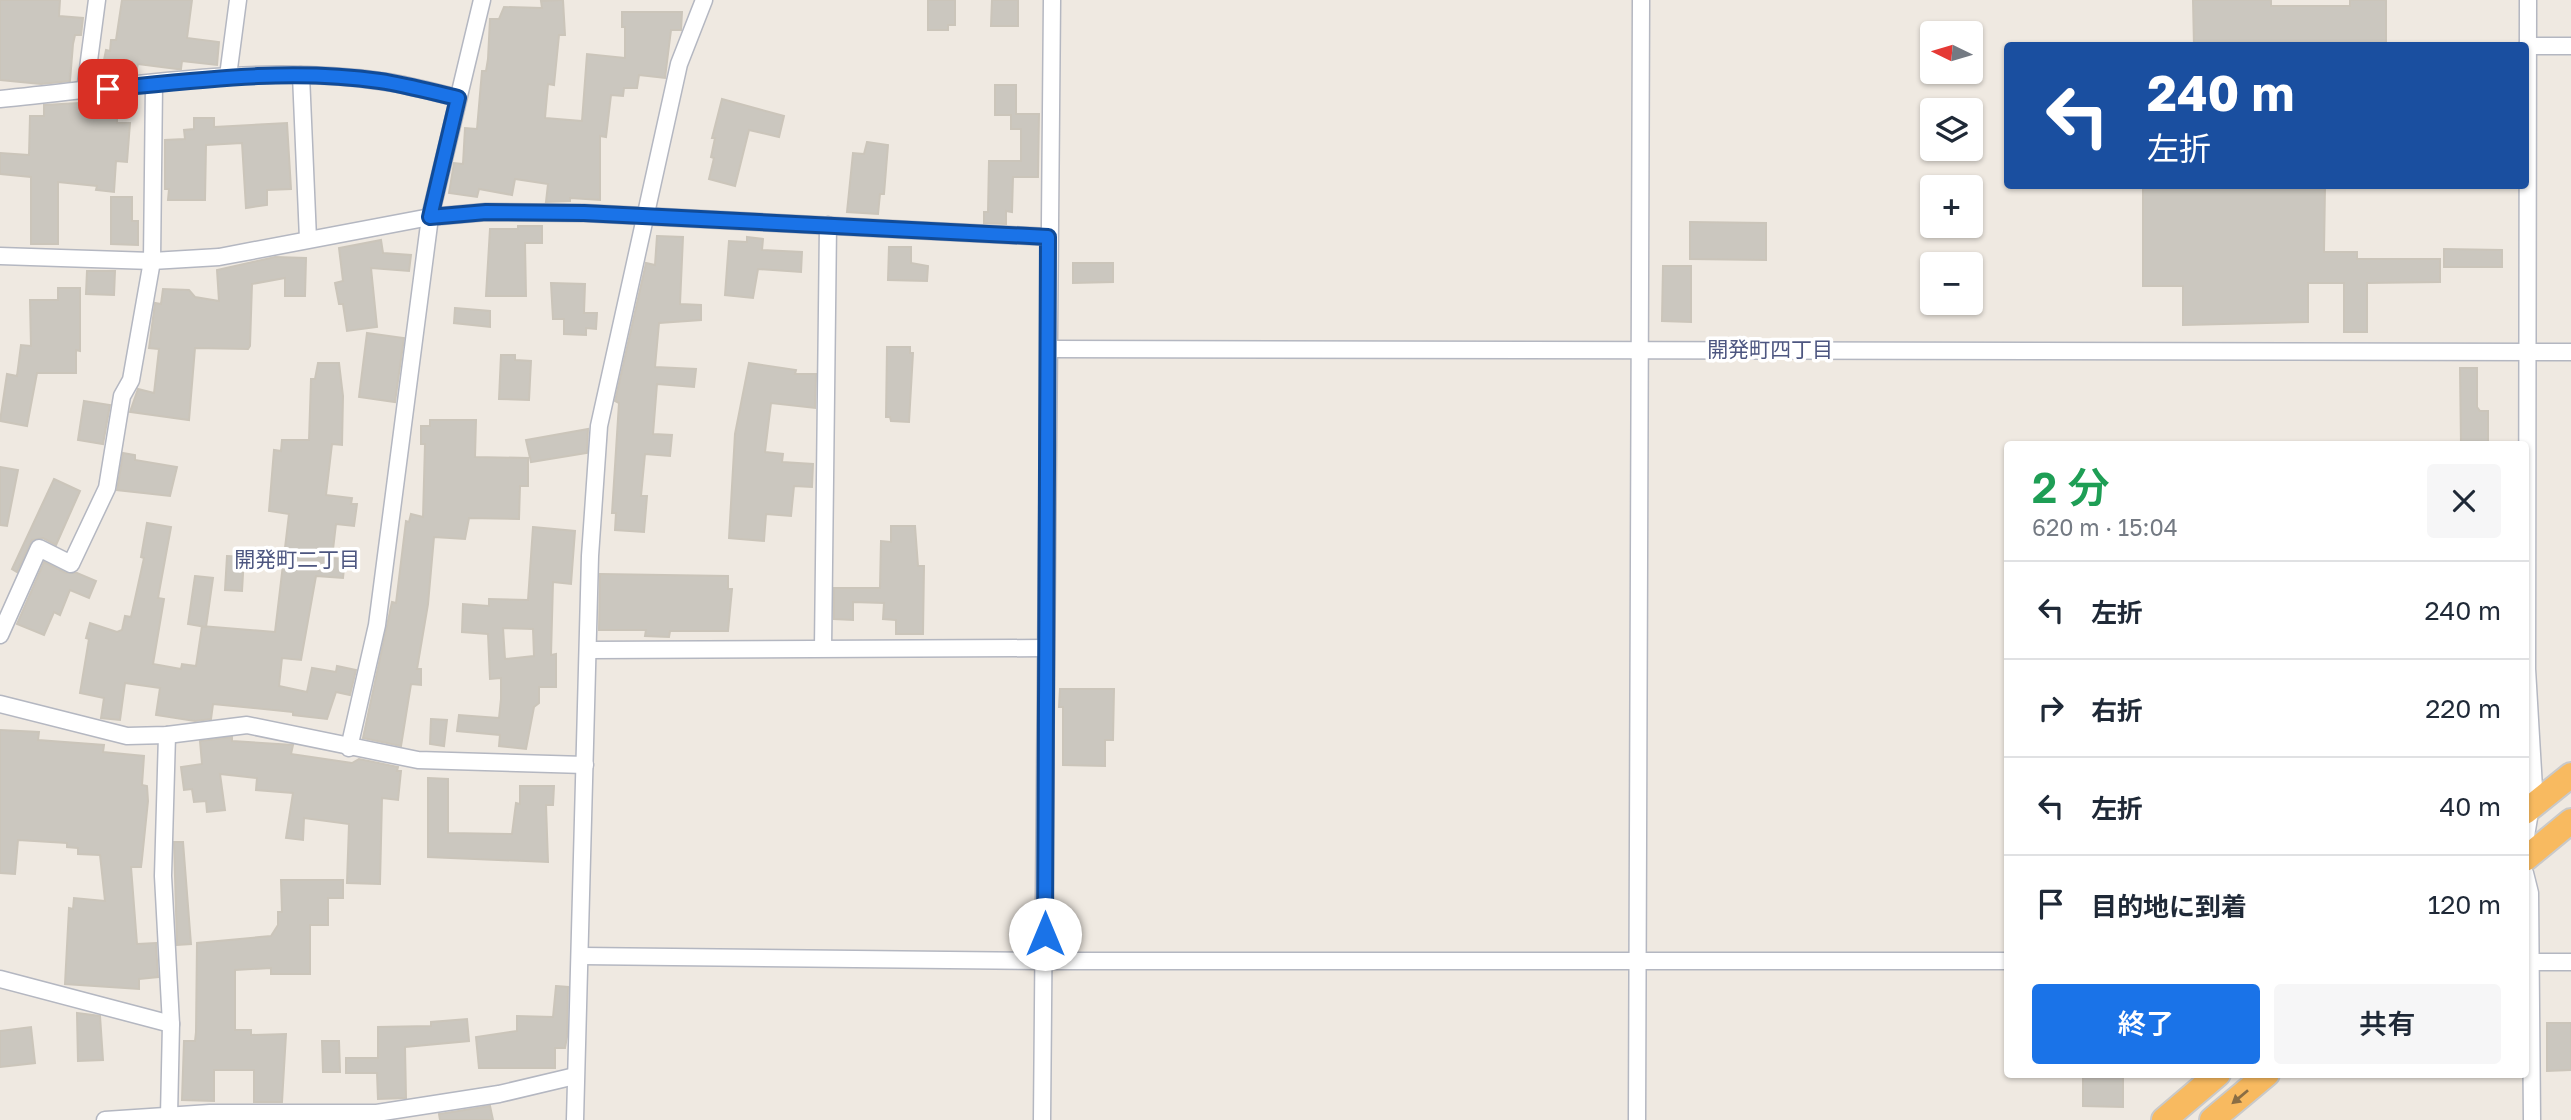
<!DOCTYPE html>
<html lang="ja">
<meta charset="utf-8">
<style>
:root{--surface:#fff;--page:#f6f6f7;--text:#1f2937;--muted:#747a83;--line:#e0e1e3;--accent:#1a73e8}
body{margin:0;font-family:"Golos Text","Noto Sans JP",sans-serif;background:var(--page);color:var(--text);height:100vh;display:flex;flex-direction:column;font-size:26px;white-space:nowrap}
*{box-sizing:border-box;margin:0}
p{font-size:23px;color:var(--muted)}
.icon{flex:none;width:38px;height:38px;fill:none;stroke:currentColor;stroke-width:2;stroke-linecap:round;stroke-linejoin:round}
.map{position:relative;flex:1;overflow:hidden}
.details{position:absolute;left:2004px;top:441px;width:525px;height:637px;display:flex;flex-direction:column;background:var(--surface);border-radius:7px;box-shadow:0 2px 5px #0004}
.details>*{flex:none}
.top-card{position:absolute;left:2004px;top:42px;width:525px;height:147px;border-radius:7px;box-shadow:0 2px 5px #0004;background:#1a4fa0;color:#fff;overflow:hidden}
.needle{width:46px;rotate:275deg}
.fabs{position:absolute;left:1920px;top:21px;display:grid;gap:14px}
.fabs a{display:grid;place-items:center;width:63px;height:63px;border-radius:7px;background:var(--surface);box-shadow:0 2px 5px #0004;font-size:35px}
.pin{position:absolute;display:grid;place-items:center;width:60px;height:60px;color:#fff;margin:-30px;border-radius:14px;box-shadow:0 4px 10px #0006}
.me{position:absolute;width:77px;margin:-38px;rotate:0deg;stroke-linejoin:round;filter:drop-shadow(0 0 5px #0008)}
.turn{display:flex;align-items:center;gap:24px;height:147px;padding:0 28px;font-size:32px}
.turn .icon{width:91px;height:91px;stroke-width:2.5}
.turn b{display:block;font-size:49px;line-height:60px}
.round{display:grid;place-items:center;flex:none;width:74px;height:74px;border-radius:7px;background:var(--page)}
.overview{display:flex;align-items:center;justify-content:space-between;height:119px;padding:0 28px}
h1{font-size:42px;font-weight:600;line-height:52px;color:#1e9e55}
.primary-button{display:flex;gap:14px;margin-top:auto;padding:14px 28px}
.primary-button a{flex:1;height:80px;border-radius:7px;background:var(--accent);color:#fff;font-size:28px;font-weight:600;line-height:80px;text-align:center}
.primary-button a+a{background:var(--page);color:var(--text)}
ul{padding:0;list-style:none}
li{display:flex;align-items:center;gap:21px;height:98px;padding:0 28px;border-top:2px solid var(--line)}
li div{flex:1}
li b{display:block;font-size:26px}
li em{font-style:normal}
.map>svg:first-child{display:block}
.building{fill:#cbc7bf;stroke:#cbc5ba;stroke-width:2;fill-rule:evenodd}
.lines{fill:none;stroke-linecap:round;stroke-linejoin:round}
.minor-casing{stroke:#b4b7c1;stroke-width:19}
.trunk-casing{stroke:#c9c9c9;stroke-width:28}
.minor{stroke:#fff;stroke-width:16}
.trunk{stroke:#f8ba60;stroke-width:24}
.oneway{fill:#896d44}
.route-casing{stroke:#114b97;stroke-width:18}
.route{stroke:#1a73e8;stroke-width:12}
.labels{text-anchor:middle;stroke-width:7;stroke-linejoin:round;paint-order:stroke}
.neighbourhood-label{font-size:21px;fill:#4d5680;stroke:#fff}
</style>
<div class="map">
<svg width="2571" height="1120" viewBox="0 0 2571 1120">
<rect width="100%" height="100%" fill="#efe9e1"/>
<g class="building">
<path d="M0,0H60L59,16L83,18L81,35H75L73,44L70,81L41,84L0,80Z"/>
<path d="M122,0H192L187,38L219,42L217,65L182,61L181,69H177L138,64L136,72L126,74L102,70L106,50L110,51L111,40H116Z"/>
<path d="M563,0L565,35H559L554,85L548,84L545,118L582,121L587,54L625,58V27H622V12H682L681,30H671L665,78L639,75L637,88H624L623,96L611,95L606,137L600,136V200L570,198V201L546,202L548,184L515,179L512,195L479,189L477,197L449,193L454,163L463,164L465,128L477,129L482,71H486L488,59L490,19H499L504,7L542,8L541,1Z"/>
<path d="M928,0H955V25H948V30H928Z"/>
<path d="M992,0H1018V26H991Z"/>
<path d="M2193,0H2271V6H2350V0H2386V46H2194Z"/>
<path d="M995,85H1016V114H1039L1038,177H1013L1012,212L1006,211V224L984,223V212H988L989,161H1021V129H1011V115H995Z"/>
<path d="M722,99L784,116L779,137L749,130L735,186L709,179L714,158L711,157L715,138H712Z"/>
<path d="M117,101V123H130L127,162L116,161L114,192L96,190L97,186L58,182V244H31V177L0,174V153L29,155L30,116H44V105Z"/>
<path d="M194,118H214V127L287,123L291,189L267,190V205L246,208L242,143L206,145L205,200H168L169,189H165V140L185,139L184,130L194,129Z"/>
<path d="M867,142L888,145L884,194H880L878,214L847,212L853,153L864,154Z"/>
<path d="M2143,186H2325L2324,252H2357V259H2440V282L2367,283V332H2344V283H2308V322L2183,325V286H2143Z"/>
<path d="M111,197H132V221H138V245L111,244Z"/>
<path d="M1690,222L1766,223V260L1690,259Z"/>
<path d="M518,226H542V243H525L526,296H486L490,229H518Z"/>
<path d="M657,236L683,237L680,304L701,305V320L659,323L655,367L696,369L694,387L657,384L653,434L672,435L670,456L645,454L641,496H647L644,532L615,530L616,513H612L619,403L615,401L646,263L655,265Z"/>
<path d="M747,237L763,239L762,250L802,252L801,272L758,269L753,298L725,295L729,241L747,242Z"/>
<path d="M381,240L383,253L411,255L409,271L371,268L377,327L347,331L343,304H339L335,283L343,281L339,248Z"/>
<path d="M889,247H911V263L928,266L927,281L888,280Z"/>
<path d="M2444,249L2502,250V267H2444Z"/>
<path d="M275,257L306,258L305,296H285V278L252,284L250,346L248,349L195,348L189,420L130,412L138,389L154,393L159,349L149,348L155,303L161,304L163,289L189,290L195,297L219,301L217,270Z"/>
<path d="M1073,263H1113V282L1073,283Z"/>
<path d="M1663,266H1691V322L1662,321Z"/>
<path d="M87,271H115L114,295L86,294Z"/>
<path d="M551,283L585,284L584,313H597L596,329L586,328V335L564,334V319H553Z"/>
<path d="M58,288H80V351L76,350V373H37L27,426L0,421L7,374L17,376L21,345L31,346L30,300H58Z"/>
<path d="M455,308L490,311V327L454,323Z"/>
<path d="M367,333L404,338L395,402L359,397Z"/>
<path d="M887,347H910V353H913L909,422L891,421L890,417H886Z"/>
<path d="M501,355H515V360L531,361L529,400L499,399Z"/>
<path d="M318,363H339L343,396L342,445L332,444L326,495L352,498L351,504H357L354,526L336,524L332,558L345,559L343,578L316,576L301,660L282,658L279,686L307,692L312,668L336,672L337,666L356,670L350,695L336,692L327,719L293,715V712L213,704L211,719L195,721L156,715L160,688L125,683L120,720L101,718L104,698L80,693L89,639L86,638L90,623L117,632L122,630L125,616L131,617L144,558L141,557L147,523L171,527L158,598L164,599L153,664L181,669L182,664L196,666L202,626L275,632L289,514L269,511L274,450L281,451L282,440H309L311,379H315Z"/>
<path d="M749,363L796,370L795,374H816L815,408L771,403L765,452L783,454L782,462L813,464L812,487L794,486L791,516L766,514L764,541L729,538L735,434Z"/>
<path d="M2460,368H2477V407L2480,411H2488V444H2461Z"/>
<path d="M84,401L110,405L103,444L78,440Z"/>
<path d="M430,420H476L475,457L528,458V486H520L519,519L469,518L465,539L434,537L428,604L417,669H421V685L411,684L401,746L363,738L392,602L396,603L406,521L409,522L411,514L423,517L425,444H421V426H430Z"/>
<path d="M588,429L587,453L531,462L526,440Z"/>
<path d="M123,453L135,455V460L177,467L170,496L117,490Z"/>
<path d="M0,467L18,470L7,526L0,525Z"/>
<path d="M54,479L80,491L56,545L43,538L32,540L17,572L12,569Z"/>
<path d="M891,526H915L918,566H924L923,634H896V620L883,619L884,603L853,602V620L834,619V588H880L881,541L891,542Z"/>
<path d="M533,527L575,531L571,584L553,582L551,655L556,654V687H539V703L534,707L526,749L499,746L500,735L457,731L459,715L499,718L501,699V678L490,679L488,634L462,632L463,604L489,606V599L528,600ZM503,628L533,629L534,656L505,659Z"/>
<path d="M227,556L244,557L242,591L225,590Z"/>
<path d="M44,562L66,573H77L96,581L89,598L70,590L60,615L54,612L44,635L17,624Z"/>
<path d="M600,574L728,576V589H732L728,631H670L669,637L645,636L646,630H599Z"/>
<path d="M195,576L213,578L206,627L188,624Z"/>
<path d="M1060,689H1114L1113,740H1105V766L1063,765V707H1059Z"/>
<path d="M431,719L447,720L444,746L430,744Z"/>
<path d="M0,730L39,732L38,740L104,745L103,752L144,756L142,785L147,786L148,801L142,859L141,867H131L137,944L156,943L158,977L139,979V989L65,984L69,908L73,909L74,898L105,901L100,855L78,854V848L67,847V843L18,840L15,874L0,873Z"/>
<path d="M232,737V741L293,745L291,754L352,763L359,759L398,767L397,771H401L398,800L382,798L380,884L347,883L349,824L304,818L303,840L286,838L293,793L256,790L257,778L220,774L225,810L207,812L206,801L194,802L192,789L184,790L181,767L202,764L200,741Z"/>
<path d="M428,778L448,779V833L512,834L516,803L520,804V786H554L553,805H546L548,862L428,857Z"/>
<path d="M174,842H183L191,944L177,945Z"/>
<path d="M281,880H343V898H328V925H310V974H271V968L235,970V1030H251V1035L286,1034L282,1102H254V1070H214V1101L182,1100L184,1041H195L196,1032L197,943L271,936L278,925V912H282Z"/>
<path d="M556,986L568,987L567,1037L565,1048H555V1068H479L476,1037L517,1031V1016L553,1017Z"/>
<path d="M77,1013L100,1016L103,1060L78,1061Z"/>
<path d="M467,1019L469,1041L405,1047L406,1098L378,1099L377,1073H346V1058H378V1027L431,1026V1022Z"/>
<path d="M2547,1023H2571V1070L2547,1071Z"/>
<path d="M31,1027L35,1063L0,1067V1031Z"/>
<path d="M322,1041H339L340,1072H323Z"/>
<path d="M2083,1074H2123V1107L2083,1106Z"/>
<path d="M490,1106L493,1120H440L439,1114Z"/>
</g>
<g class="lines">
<g class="minor-casing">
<g id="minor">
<path d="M2527,46H2571"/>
<path d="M301,75L308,239"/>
<path d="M228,76L238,0"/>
<path d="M85,91L97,0"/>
<path d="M0,99C125,87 254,63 380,81C406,84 432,92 458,98"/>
<path d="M0,256L152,261L219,257L430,217L486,212L584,213L1049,237"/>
<path d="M1050,349L2571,352"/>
<path d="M0,635L39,548L71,564L107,488L122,396L131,380L152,261L154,84"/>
<path d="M823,648L828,225"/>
<path d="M588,650L1045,648"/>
<path d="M0,704L127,736L167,735L247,725L418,760L585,765"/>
<path d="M167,735L163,876L171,1024L169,1116"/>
<path d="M349,748L377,625L430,217L482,0"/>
<path d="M2525,842L2534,788L2527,669L2528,0"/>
<path d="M2525,873L2530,893L2532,1120"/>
<path d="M582,956L1045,961H2007"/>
<path d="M2525,962H2571"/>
<path d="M0,979L171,1024"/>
<path d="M105,1120L210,1113H377L499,1094L575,1076"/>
<path d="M575,1120L590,556L599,426L679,64L704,0"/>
<path d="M1042,1120L1052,0"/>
<path d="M1637,1120L1641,0"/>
</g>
</g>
<g class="trunk-casing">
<g id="trunk">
<path d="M2525,812L2571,775"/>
<path d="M2525,859L2571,821"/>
<path d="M2164,1120L2218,1074"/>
<path d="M2212,1120L2267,1074"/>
</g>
</g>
<use href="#minor" class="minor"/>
<use href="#trunk" class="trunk"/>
</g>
<defs><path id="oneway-solid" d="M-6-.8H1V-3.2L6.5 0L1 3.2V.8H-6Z" transform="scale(1.75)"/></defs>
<use class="oneway" href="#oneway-solid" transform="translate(2240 1097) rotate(140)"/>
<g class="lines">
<g class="route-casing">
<path id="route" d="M108,89C198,80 289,68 380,81C406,85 432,92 458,98L430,217L486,212L584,213L1048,237L1045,934"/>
</g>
<use href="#route" class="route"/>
</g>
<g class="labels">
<g class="neighbourhood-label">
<text x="1770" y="357">開発町四丁目</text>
<text x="297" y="567">開発町二丁目</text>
</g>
</g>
</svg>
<div class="fabs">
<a><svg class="needle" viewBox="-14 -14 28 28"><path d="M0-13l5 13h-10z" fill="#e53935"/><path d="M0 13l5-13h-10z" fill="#747a83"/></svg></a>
<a><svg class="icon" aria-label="layers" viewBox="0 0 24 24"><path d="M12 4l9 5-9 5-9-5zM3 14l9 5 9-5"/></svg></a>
<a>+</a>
<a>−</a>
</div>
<div class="pin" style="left:108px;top:89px;background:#d93025"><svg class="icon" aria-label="arrive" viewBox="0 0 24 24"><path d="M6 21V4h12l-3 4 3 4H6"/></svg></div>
<svg class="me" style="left:1045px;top:934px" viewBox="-20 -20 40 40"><circle r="19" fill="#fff"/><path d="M0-13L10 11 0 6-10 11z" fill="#1a73e8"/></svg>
<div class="top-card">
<div class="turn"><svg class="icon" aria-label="left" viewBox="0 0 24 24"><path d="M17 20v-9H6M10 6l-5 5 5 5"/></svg><div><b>240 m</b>左折</div></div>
</div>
<section class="details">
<div class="overview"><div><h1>2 分</h1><p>620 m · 15:04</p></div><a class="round"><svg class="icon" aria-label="close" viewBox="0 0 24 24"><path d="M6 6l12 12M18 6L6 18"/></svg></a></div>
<ul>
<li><svg class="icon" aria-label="left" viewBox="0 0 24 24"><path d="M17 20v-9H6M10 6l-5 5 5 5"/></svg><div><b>左折</b></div><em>240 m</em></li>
<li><svg class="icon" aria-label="right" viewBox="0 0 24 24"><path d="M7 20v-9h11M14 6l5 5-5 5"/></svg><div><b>右折</b></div><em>220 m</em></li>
<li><svg class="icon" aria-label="left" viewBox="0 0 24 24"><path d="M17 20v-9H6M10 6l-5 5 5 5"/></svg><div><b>左折</b></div><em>40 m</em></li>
<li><svg class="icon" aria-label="arrive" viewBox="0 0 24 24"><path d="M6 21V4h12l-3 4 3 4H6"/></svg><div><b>目的地に到着</b></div><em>120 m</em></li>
</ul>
<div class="primary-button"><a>終了</a><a>共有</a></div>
</section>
</div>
